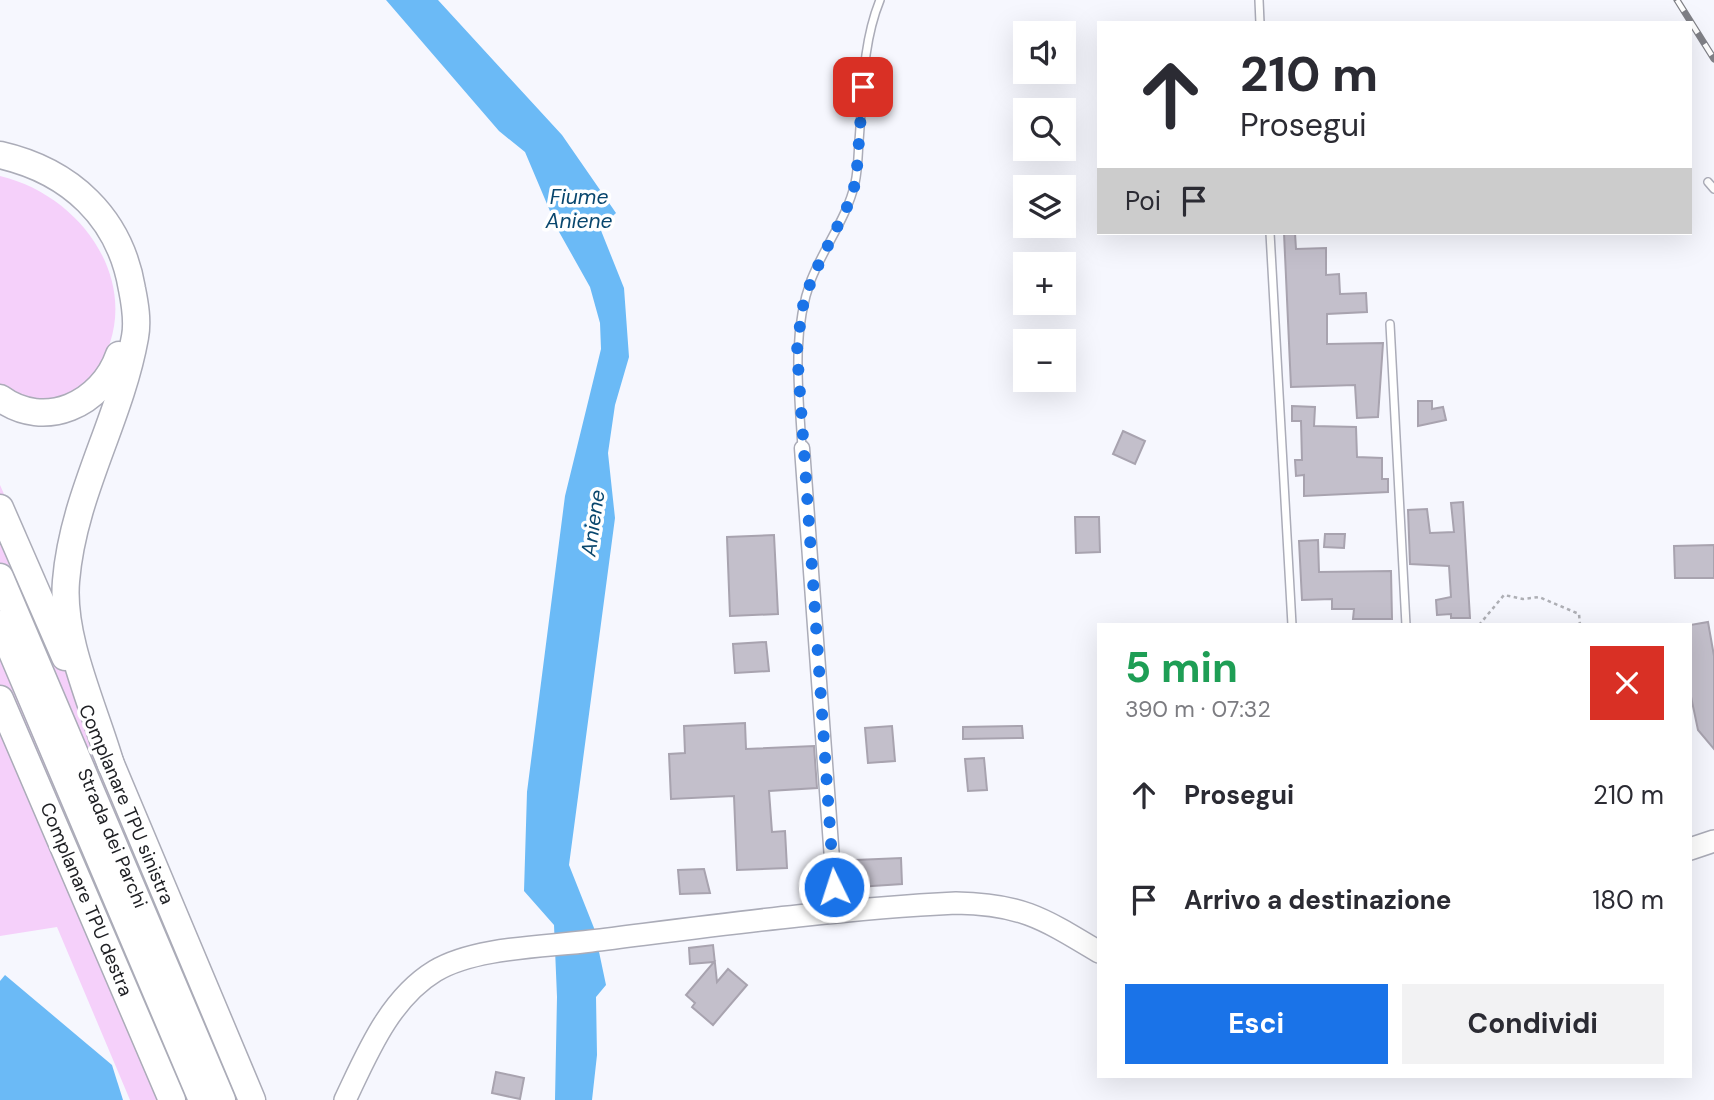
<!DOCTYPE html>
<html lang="it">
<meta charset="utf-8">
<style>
:root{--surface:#fff;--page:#f2f2f3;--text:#2b2b33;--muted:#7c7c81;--accent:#1a73e8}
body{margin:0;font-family:"DM Sans",sans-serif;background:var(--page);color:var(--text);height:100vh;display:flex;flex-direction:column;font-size:26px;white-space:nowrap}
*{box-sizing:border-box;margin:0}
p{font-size:23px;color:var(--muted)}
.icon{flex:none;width:38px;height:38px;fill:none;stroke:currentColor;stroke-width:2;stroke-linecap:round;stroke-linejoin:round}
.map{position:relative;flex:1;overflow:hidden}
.drawer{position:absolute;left:1097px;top:623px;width:595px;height:455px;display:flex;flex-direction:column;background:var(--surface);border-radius:0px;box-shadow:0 7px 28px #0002}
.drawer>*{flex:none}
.banner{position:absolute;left:1097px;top:21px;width:595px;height:214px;border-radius:0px;box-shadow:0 7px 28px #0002;background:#fff;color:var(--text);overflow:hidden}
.tools{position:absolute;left:1013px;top:21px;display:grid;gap:14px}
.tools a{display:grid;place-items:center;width:63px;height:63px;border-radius:0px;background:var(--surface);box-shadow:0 7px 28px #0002;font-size:35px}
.pin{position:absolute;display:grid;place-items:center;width:60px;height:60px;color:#fff;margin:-30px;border-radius:14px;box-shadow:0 4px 10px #0006}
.me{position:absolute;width:77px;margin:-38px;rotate:356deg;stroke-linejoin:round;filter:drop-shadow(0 0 5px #0008)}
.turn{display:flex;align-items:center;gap:24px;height:147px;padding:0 28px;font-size:32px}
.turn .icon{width:91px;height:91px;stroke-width:2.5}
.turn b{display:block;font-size:49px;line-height:60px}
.then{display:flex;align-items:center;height:66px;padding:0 28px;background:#0003;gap:14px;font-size:26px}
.round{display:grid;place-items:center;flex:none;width:74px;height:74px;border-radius:0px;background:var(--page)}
.overview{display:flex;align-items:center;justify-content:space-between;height:119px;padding:0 28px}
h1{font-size:42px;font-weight:700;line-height:52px;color:#1e9e55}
.button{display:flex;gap:14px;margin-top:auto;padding:14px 28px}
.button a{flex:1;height:80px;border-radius:0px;background:var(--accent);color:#fff;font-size:28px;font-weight:700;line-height:80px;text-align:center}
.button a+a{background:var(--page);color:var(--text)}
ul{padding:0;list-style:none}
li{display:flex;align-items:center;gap:21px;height:105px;padding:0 28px}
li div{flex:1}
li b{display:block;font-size:26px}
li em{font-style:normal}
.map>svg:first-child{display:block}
.green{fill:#f5d0fa}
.water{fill:#6bbaf6}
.building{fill:#c3bfcb;stroke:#a8a3af;stroke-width:2}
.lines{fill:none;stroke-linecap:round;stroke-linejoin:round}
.lane-casing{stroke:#abacb8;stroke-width:10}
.street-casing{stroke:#abacb8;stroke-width:17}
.secondary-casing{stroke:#abacb8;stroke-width:24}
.highway-casing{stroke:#abacb8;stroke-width:29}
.path{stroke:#aeafb5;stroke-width:2.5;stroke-dasharray:3.5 3.5;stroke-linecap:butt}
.lane{stroke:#fff;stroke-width:7}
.street{stroke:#fff;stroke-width:14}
.secondary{stroke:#fff;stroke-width:21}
.highway{stroke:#fff;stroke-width:26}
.rail-casing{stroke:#808187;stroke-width:7}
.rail{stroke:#fff;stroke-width:4.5;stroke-dasharray:13;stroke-linecap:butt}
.route{stroke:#1a73e8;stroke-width:12;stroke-dasharray:0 21.6}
.labels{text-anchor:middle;stroke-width:7;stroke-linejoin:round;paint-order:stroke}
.street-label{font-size:19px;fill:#202125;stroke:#fff}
.water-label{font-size:21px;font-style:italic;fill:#09476e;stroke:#fff}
</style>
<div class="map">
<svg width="1714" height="1100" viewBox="0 0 1714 1100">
<rect width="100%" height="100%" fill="#f6f7fe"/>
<g class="green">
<path d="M0,176C88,197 151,295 93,376C89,381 85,389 80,393C75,398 48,406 40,405C27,404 12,393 0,389Z"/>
<path d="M0,485L195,928L260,1100H130L57,927L0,936Z"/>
</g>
<g class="water">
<path d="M386,0H438L562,135L616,213L600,228L624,288L629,357L615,405L608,453L615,518L569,865L594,928L606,985L596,997L597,1055L592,1100H555L557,997L554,925L524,891L527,792L565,496L601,349L600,323L590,287L558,230L525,152L499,131Z"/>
<path d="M5,975L112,1065L123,1100H0V981Z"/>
</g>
<g class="building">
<path d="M1284,233H1295L1296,249L1326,248V275L1339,274L1340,294L1366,293L1367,312L1327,314V344L1383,343L1378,417L1357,418L1355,385L1291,387Z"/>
<path d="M1418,401H1432V409L1443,407L1446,420L1418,426Z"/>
<path d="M1292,406L1315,407L1314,426L1356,427L1357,457L1382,458V479H1388V492L1304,496V475L1296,476L1295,460H1302L1301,421H1292Z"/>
<path d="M1123,431L1145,441L1135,464L1113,454Z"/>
<path d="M1463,502L1470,618H1451V614L1437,615L1436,600L1451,597L1449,566L1410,564L1408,510L1427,509L1430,533L1454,532L1451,503Z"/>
<path d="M1075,517H1099L1100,552L1076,553Z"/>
<path d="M1325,534H1345L1344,548L1324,547Z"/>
<path d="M774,535L778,614L730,616L727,537Z"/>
<path d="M1318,540L1319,572L1391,571L1392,619H1353L1354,609H1332V599L1302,600L1299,541Z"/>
<path d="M1714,545V578H1675L1674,546Z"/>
<path d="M1708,622L1714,656V749L1698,730L1690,692V625Z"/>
<path d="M766,642L769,671L735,673L733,644Z"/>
<path d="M745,723L746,749L814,746L817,788L769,791L772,832L785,831L787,868L737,870L734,796L671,799L669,754L685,753L684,726Z"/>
<path d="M892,726L895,761L868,763L865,728Z"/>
<path d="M1022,726L1023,738L963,739V727Z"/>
<path d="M984,758L987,790L968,791L965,759Z"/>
<path d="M901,858L902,884L858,887L856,860Z"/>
<path d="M704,869L710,893L680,894L678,870Z"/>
<path d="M713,945L717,982L728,969L747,985L713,1025L692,1007L695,1003L686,995L714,962L690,964L689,948Z"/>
<path d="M496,1072L524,1078L520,1099L492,1093Z"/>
</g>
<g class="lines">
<g class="lane-casing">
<g id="lane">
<path d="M1259,0L1260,23"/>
<path d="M1708,182L1714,189"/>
<path d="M1270,233L1292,625"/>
<path d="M1390,324L1406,625"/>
<path d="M802,448C799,392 791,334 811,280C824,247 847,218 855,183C858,170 858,155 859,141C863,94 862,44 880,0"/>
</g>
</g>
<g class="street-casing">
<path id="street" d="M802,448L836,914"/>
</g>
<g class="secondary-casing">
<g id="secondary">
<path d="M1690,849L1714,841"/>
<path d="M345,1100C367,1054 389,999 435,971C475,947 545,947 591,941C712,926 834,909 956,903C1022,904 1044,919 1099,952"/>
</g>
</g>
<g class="highway-casing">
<g id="highway">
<path d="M0,155C70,171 120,217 132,289C135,304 138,321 135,337C120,421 73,494 66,581C61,639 95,709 111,765"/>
<path d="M0,398C45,431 102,404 119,355"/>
<path d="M0,508L65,657"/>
<path d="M0,577L222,1100"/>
<path d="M0,624L202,1100"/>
<path d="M0,699L172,1100"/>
<path d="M105,750L252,1100"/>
</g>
</g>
<g class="path">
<path d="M1479,625L1504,595L1523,599L1539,597L1579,614L1580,625"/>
<path d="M1690,729H1691"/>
</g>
<use href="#lane" class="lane"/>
<use href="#street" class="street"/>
<use href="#secondary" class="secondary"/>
<use href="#highway" class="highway"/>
<g class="rail-casing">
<path id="rail" d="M1677,0L1714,59"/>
</g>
<use href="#rail" class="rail"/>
</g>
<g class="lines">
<path class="route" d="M834,887L797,350L802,309L812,278L849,203L856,181L863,87"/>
</g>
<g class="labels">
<g class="street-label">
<text transform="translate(127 804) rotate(67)" y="7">Complanare TPU sinistra</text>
<text transform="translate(113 838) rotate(67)" y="7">Strada dei Parchi</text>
<text transform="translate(87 899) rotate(67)" y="7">Complanare TPU destra</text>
</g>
<g class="water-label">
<text x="579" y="204">Fiume<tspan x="579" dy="24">Aniene</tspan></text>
<text transform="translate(593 523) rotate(-82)" y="7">Aniene</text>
</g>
</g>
</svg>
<div class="tools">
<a><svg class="icon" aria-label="sound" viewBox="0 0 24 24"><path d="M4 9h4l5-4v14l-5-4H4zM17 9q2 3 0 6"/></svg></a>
<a><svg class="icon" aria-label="search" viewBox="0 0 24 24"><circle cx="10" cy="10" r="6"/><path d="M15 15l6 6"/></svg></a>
<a><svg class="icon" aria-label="layers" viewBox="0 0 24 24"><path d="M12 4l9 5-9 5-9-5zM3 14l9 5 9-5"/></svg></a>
<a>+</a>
<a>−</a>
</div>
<div class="pin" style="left:863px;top:87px;background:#d93025"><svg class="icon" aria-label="arrive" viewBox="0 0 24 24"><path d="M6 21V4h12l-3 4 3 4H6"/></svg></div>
<svg class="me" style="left:834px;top:887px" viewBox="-20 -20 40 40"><circle r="17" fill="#1a73e8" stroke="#fff" stroke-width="3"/><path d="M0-11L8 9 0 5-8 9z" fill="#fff"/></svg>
<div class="banner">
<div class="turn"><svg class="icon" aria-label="ahead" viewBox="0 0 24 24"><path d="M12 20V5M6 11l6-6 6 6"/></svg><div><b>210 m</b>Prosegui</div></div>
<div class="then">Poi<svg class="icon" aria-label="arrive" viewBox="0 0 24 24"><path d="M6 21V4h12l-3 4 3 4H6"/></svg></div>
</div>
<section class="drawer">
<div class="overview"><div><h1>5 min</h1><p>390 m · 07:32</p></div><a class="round" style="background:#d93025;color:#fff"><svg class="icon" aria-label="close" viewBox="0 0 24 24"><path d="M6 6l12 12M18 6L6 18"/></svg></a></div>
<ul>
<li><svg class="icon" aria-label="ahead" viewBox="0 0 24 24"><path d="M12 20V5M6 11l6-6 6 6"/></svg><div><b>Prosegui</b></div><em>210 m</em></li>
<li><svg class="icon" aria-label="arrive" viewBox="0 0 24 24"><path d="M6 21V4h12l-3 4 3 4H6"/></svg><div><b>Arrivo a destinazione</b></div><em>180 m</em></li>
</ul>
<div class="button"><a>Esci</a><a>Condividi</a></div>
</section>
</div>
